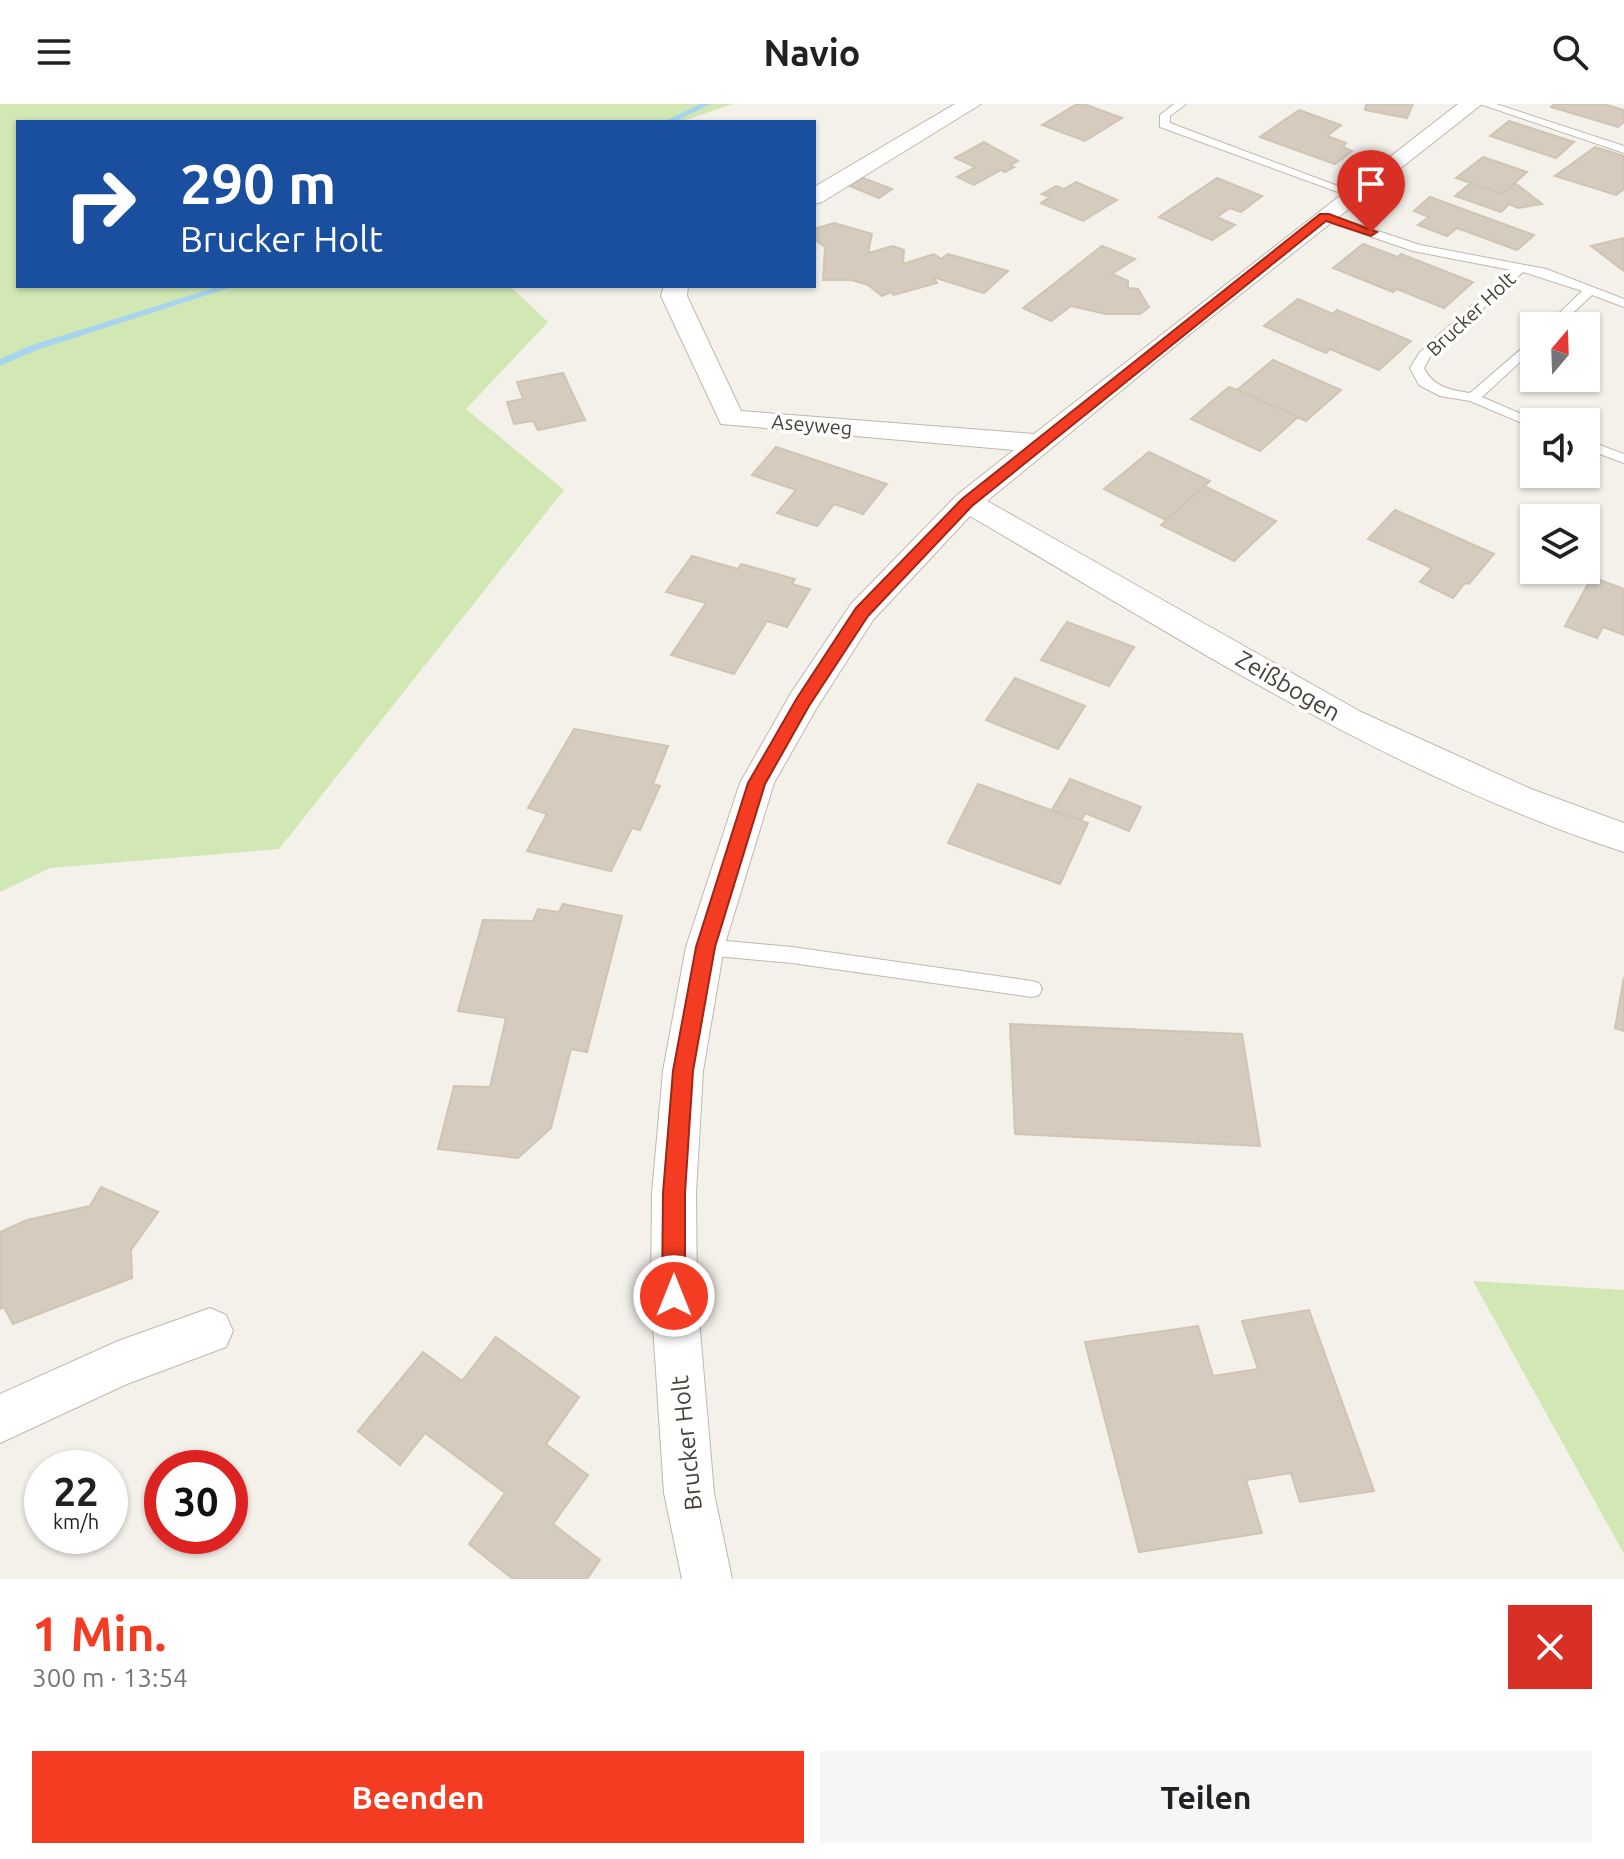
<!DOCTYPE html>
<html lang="de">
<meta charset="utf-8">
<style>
:root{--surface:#fff;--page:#f6f6f6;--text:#202124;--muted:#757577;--accent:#f33c22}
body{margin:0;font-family:Ubuntu,sans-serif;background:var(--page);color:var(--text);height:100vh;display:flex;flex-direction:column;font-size:30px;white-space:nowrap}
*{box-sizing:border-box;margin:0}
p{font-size:26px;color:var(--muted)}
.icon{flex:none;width:44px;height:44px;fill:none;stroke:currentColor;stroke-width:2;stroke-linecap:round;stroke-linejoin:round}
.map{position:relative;height:1475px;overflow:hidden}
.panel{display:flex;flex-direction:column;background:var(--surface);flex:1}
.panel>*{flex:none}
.banner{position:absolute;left:16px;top:16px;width:800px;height:168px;border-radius:0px;box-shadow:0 2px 6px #0004;background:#1a4fa0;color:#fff;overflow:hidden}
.needle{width:52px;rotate:19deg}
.buttons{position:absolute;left:1520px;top:208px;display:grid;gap:16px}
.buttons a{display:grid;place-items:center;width:80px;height:80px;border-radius:0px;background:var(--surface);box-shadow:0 2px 6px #0004;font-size:40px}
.speed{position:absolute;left:24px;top:1346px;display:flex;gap:16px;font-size:40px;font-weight:700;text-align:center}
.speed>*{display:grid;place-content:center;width:104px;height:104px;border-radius:50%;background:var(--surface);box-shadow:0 2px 6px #0004;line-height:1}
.speed small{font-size:20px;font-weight:400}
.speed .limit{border:12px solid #d22;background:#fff;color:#111}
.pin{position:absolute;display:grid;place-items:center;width:68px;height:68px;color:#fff;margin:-82px -34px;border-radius:50% 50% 50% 0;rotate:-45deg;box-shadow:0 0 8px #0007}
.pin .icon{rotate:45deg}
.me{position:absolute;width:88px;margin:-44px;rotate:0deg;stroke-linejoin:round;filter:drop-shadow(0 0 6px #0008)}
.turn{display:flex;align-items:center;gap:28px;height:168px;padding:0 32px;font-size:36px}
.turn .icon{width:104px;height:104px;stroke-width:2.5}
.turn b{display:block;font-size:56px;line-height:68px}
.round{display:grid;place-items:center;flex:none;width:84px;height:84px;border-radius:0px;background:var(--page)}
.overview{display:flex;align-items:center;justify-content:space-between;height:136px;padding:0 32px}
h1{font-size:48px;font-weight:700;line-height:60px;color:var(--accent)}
.button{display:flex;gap:16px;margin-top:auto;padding:16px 32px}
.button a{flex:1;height:92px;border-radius:0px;background:var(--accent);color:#fff;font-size:32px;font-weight:700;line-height:92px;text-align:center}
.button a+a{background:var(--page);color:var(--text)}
header{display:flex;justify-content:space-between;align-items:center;height:104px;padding:0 32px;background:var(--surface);font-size:36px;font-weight:700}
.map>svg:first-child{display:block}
.green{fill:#d1e7b4}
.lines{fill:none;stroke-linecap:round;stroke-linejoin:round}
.stream{fill:#a8d4ee;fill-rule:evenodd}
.building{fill:#d5ccbf;stroke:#d0c4b3;stroke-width:2}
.lane-casing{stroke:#bfb8ac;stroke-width:2}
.street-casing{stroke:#bfb8ac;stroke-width:2}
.lane{fill:#fff;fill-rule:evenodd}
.street{fill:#fff;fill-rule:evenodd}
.route{fill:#f33c22;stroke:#9e2716;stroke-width:2}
.labels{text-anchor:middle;stroke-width:7;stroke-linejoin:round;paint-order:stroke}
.far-street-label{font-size:20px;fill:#484138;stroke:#fff}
.street-label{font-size:24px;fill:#484138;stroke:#fff}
</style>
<header><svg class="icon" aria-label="menu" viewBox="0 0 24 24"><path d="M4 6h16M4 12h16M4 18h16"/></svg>Navio<svg class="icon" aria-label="search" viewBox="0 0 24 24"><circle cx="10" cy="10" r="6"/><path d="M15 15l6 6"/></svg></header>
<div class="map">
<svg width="1624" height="1475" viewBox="0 0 1624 1475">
<rect width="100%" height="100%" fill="#f4f1ea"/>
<g class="green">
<path d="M0,0H733L680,18H18V182H510L548,218L466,305L564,386L279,745L50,764L0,788Z"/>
<path d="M1473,1177L1624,1186V1450Z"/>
</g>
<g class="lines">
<g class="stream">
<path d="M700,0H711L674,18H663Z"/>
<path d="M220,182H235L37,246L0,262V255L29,242Z"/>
</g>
</g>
<g class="building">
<path d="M1077,0H1084L1122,14L1085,37L1042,21Z"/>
<path d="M1366,0H1413L1407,14L1365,6Z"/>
<path d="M1554,0H1603L1624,6V18L1618,23L1551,3Z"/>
<path d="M1299,6L1341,21L1327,32L1346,39L1343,43L1352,47L1335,60L1260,33Z"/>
<path d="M1509,17L1574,38L1556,54L1490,32Z"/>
<path d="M984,38L1018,57L1010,61L1014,63L1005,68L1001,66L974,81L957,73L975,63L955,54Z"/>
<path d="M1595,43L1624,52V85L1616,91L1555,72Z"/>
<path d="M1483,53L1527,68L1502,90L1456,74Z"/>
<path d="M863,74L892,85L879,94L850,82Z"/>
<path d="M1217,74L1262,92L1241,108L1230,104L1217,113L1235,121L1212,136L1159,113Z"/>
<path d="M1076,78L1117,96L1083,117L1041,99L1050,93L1042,90L1056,82L1064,85Z"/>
<path d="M1471,79L1502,90L1515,79L1542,100L1518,104L1509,100L1501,108L1455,92Z"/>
<path d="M1430,93L1534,131L1517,146L1457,124L1447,132L1418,121L1429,113L1414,107Z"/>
<path d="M834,119L872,130L868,149L893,142L904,146L903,160L934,150L941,155L948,150L1008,167L984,189L933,173L937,179L894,191L891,188L882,192L868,181L852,176H823L825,143L814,135V125Z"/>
<path d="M1624,134V167L1591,142Z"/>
<path d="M1363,140L1398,153L1401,150L1473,178L1444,204L1397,185L1393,188L1333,164Z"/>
<path d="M1102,142L1135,155L1112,170L1128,177V184L1138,185L1149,203L1140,210H1106L1071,202L1051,217L1023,204Z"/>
<path d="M1298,195L1333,210L1337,206L1411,237L1379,266L1330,245L1326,249L1264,222Z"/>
<path d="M1273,256L1341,286L1306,317L1237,286Z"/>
<path d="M563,269L585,316L538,326L533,317L514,320L507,298L523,295L517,278Z"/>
<path d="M1229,283L1237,286L1298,313L1260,347L1191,315Z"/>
<path d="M776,343L887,380L863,410L834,400L817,422L777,409L796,386L752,371Z"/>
<path d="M1149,348L1210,377L1166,416L1104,385Z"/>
<path d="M1204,382L1276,417L1234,457L1161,421Z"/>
<path d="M1395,406L1494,450L1469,480L1465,479L1453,494L1420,478L1432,464L1368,435Z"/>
<path d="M692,452L738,465L741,460L795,475L792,480L810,485L787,523L767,517L734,570L671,551L706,499L666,488Z"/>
<path d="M1592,473L1624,485V531L1603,523L1597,534L1565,522Z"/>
<path d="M1067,518L1134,543L1109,582L1041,556Z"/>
<path d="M1015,574L1085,602L1058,645L986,616Z"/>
<path d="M574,625L668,642L653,680L660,682L640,726L632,724L611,767L527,747L547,710L528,704Z"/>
<path d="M1070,675L1141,703L1129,727L1085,709L1081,717L1052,706Z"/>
<path d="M978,680L1088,719L1060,780L948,739Z"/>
<path d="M563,800L622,812L587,948L571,945L551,1024L518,1054L438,1045L454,982L490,983L506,914L458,907L483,816L533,817L538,805L559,808Z"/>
<path d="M1624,873V927L1615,924Z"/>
<path d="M1010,920L1242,930L1260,1042L1015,1030Z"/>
<path d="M101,1083L158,1108L131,1146L132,1174L13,1220L4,1203L0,1205V1128L27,1116L90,1102Z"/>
<path d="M1309,1206L1374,1387L1300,1398L1291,1369L1246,1376L1262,1429L1139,1448L1085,1238L1198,1222L1213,1272L1258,1265L1242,1217Z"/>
<path d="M496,1233L579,1293L546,1340L588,1371L553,1420L600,1456L587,1475H513L469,1440L505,1389L425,1329L400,1361L358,1327L423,1248L462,1277Z"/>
</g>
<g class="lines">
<g class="lane-casing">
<g id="lane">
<path d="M1174,0H1186L1170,12V19L1359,90L1349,92L1160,23V11Z"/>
<path d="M1480,0H1496L1624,42V49Z"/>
<path d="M1324,109L1420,141L1546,165L1624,195V203L1592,191L1559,222H1546L1582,187L1523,168L1430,253L1424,264C1433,283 1450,286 1470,289L1534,234V245L1482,293L1540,318H1534V323L1529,322L1470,297L1440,292L1419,281L1410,264L1420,248L1511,166L1413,147L1320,115L1318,113Z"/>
<path d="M1586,336L1624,350V359L1586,345Z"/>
<path d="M705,835L792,843L1032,877L1039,879L1042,885L1039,891L1032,893L792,859L705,851L698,849L695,843L698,837Z"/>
</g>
</g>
<g class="street-casing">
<g id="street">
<path d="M955,0H981L822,98L814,100V83Z"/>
<path d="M1458,0H1482L1190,230L987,397L1361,608L1531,685L1624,719V748C1390,672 1181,535 970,412L873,516L816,605L774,679L724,843L703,967L696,1089L697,1192L714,1389L732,1475H682L664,1389L651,1192L652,1089L663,967L686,843L740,679L791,589L851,500L957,391L1014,346L721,320L661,192L664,182H688L687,192L741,307L1034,330Z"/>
<path d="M210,1204L226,1211L233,1227L226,1243L127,1280L0,1339V1290L118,1237Z"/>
</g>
</g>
<use href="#lane" class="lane"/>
<use href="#street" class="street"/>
</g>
<path class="route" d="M1320,110H1329L1377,128L1371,132L1326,117L972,402L868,512L809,602L765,680L715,843L693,967L685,1089V1192L682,1200L674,1203L666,1200L662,1192L663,1089L673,967L696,843L748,679L797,594L856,504L962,395Z"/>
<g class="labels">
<g class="far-street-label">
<text transform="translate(1471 210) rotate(-43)" y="7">Brucker Holt</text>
<text transform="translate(812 321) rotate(5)" y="7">Aseyweg</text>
</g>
<g class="street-label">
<text transform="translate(1288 582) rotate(30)" y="8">Zeißbogen</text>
<text transform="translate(687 1339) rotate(-96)" y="8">Brucker Holt</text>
</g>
</g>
</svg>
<div class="buttons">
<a><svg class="needle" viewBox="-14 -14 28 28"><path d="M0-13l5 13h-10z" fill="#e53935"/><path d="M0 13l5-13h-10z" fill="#757577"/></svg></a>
<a><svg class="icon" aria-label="sound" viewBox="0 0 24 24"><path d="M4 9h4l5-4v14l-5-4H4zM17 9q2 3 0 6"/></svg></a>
<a><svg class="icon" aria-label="layers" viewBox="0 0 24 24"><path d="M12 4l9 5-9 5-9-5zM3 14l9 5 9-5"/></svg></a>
</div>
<div class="speed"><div>22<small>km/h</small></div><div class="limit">30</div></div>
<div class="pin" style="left:1371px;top:128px;background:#d93025"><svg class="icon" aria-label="arrive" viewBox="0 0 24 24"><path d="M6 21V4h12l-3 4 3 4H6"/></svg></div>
<svg class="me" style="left:674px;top:1192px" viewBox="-20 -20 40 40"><circle r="17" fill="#f33c22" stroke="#fff" stroke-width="3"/><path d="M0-11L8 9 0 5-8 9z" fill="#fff"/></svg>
<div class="banner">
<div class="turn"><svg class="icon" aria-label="right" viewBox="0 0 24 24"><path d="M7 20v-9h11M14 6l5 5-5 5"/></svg><div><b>290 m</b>Brucker Holt</div></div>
</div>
</div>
<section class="panel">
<div class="overview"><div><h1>1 Min.</h1><p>300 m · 13:54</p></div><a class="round" style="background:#d93025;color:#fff"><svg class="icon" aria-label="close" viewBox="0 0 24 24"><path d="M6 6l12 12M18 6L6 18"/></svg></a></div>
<div class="button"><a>Beenden</a><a>Teilen</a></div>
</section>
